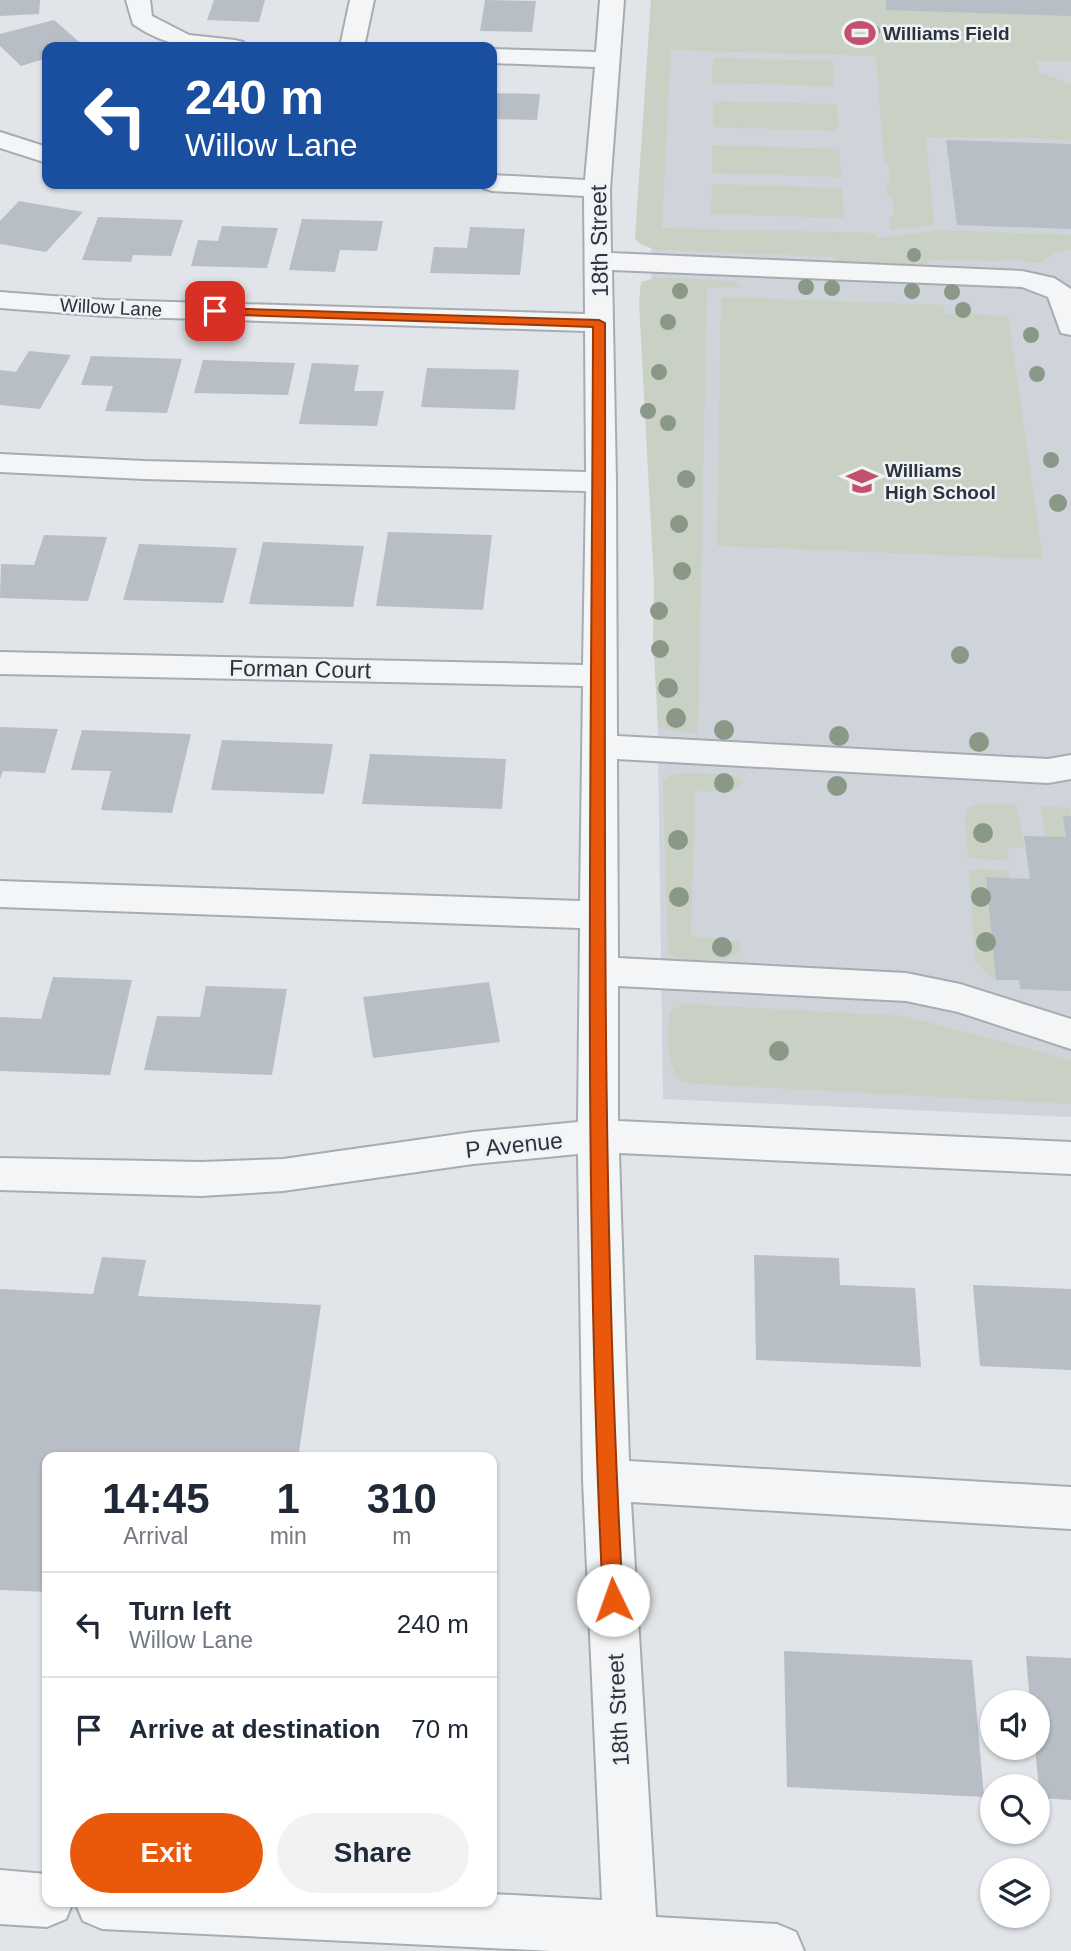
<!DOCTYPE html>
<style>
:root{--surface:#fff;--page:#f2f2f3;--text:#1f2937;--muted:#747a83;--line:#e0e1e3;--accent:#ea580c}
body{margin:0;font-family:Arial,sans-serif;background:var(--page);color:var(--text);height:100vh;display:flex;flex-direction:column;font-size:26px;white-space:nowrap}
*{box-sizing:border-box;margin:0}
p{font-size:23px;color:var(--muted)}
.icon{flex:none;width:38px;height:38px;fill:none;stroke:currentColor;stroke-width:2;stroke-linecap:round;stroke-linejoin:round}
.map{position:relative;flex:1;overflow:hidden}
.drawer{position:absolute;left:42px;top:1452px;width:455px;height:455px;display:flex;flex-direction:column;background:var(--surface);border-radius:14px;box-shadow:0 2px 5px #0004}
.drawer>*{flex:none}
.hud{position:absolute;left:42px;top:42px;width:455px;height:147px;border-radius:14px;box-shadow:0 2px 5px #0004;background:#1a4fa0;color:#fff;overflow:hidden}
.fabs{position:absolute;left:980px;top:1690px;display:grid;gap:14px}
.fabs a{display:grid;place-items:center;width:70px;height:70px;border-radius:50%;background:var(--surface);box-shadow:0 2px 5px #0004;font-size:35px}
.pin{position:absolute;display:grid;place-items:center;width:60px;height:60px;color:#fff;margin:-30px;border-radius:14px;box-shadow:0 4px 10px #0006}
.me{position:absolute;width:77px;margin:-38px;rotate:357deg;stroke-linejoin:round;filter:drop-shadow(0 0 5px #0008)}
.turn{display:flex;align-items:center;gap:24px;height:147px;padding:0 28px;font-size:32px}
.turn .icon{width:91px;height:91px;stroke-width:2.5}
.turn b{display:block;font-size:49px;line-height:60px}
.eta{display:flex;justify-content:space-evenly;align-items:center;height:119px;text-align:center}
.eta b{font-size:42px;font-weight:700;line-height:49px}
.cta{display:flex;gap:14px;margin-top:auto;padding:14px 28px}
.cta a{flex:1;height:80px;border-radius:42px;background:var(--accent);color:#fff;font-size:28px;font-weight:700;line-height:80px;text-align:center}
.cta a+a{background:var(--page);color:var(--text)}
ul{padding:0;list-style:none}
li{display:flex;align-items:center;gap:21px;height:105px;padding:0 28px;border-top:2px solid var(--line)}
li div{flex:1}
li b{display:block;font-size:26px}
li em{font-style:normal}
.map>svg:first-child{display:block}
.built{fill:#cfd4da}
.green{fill:#c8d1c3}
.building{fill:#b8bec5}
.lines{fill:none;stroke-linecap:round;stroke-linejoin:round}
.minor-casing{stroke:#a7acb2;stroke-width:4}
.minor{fill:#f3f5f7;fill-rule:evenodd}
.tree{fill:#8a9888}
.route{fill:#ea580c;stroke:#983908;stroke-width:2}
.labels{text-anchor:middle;stroke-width:5;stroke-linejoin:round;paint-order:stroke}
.far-poi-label{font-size:19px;font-weight:bold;fill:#2b343e;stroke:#f0f3f6;text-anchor:start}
.far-street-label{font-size:19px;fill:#2b343e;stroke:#f0f3f6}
.street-label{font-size:23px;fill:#2b343e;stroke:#f0f3f6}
</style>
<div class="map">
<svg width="1071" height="1951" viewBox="0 0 1071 1951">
<rect width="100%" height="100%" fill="#e1e4e8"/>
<path class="built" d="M651,0H1071V1117L663,1099L648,50Z"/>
<g class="green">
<path d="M651,0H1071V61H1037L1040,73L1071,84V141L1038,138L926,137L934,225L890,230L889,217L894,215L892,198L887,194L886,186L890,181L889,164L884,160L876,56L671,50L662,228L873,233L878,237H888L937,230L1071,235V249L1056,252L1039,263H1029L1018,259L1000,261L933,260L926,264L834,262L833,257L656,250L640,244L635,238Z"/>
<path d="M713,58L833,61L834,86L712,83Z"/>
<path d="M713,101L837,104L838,131L713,127Z"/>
<path d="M712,145L839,149L841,177L712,173Z"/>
<path d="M712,184L842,188L844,218L711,214Z"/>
<path d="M658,277L732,281L743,287L707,288L698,734L658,728L653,637L654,583L639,302L641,282Z"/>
<path d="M721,297L943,305L945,313L1008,316L1043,559L717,546Z"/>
<path d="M685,773L731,774L742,781L733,792L695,791L691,936L740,942L739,952C723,967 687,961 668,954L663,781L671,774Z"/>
<path d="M980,803L1017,805L1024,848H1007L1009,861L968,858L965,819L969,807Z"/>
<path d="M1041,806L1071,808L1066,837H1045Z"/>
<path d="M969,869L1009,870L1010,878H986L996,980L985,972L975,959Z"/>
<path d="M684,1004L904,1016L1071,1060V1104L683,1083C664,1065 669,1037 669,1012Z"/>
</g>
<g class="building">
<path d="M0,0H40L39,14L0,16Z"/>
<path d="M214,0H265L259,22L207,20Z"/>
<path d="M485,0L536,1L532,32L480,31Z"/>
<path d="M886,0H1071V16L886,10Z"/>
<path d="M54,20L85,47H47V58L21,66L0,46V34Z"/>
<path d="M492,93L540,94L537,120L492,119Z"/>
<path d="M946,140L1071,144V229L957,225Z"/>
<path d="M19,201L83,212L46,252L0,244V221Z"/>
<path d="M98,217L183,220L171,256L133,255L131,262L82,260Z"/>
<path d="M302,219L383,221L377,251L340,250L335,272L289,270Z"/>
<path d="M222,226L278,228L267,268L191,266L198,240L218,241Z"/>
<path d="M470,227L525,229L520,275L430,273L434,247L467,248Z"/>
<path d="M29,351L71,355L40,409L0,405V370L16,372Z"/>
<path d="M91,356L182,359L167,413L105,411L113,386L81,385Z"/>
<path d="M203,360L295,363L288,395L194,393Z"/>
<path d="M312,363L359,365L354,391H384L377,426L299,424Z"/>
<path d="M427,368L519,370L515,410L421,407Z"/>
<path d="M388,532L492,535L483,610L376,606Z"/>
<path d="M44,535L107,537L88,601L0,598L1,564L34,565Z"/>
<path d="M263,542L364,546L353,607L249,604Z"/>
<path d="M139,544L237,548L223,603L123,600Z"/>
<path d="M0,727L58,729L45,773L3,771L0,779Z"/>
<path d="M82,730L191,734L172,813L101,810L111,771L71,770Z"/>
<path d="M222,740L333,744L324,794L211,790Z"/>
<path d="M370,754L506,759L502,809L362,804Z"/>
<path d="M1063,816H1071V991L1020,989L1019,980H996L986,877L1030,879L1024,836L1066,837Z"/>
<path d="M53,977L132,980L110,1075L0,1071V1017L41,1019Z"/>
<path d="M489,982L500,1042L373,1058L363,997Z"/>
<path d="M206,986L287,989L272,1075L144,1070L157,1016L200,1017Z"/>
<path d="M754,1255L839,1258L840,1285L915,1288L921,1367L756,1360Z"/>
<path d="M102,1257L146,1260L138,1296L321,1305L298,1458H47V1592L0,1590V1289L93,1294Z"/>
<path d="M973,1285L1071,1289V1370L980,1366Z"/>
<path d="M784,1651L972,1660L984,1797L787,1787Z"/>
<path d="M1026,1656L1071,1658V1800L1040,1798L1035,1748H1038V1703H1030Z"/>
</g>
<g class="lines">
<g class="minor-casing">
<g id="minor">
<path d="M126,0H150L152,16L189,35L235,40L243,42L247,47C203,49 170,50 133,24Z"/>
<path d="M350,0H374L364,47H340Z"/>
<path d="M600,0H624L610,189L611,253L1022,271L1054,278L1071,289V335L1061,333L1048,297L1022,287L612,270L616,482L617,736L1048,759L1071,755V779L1048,783L617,759L618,958L906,973L960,984L1071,1019V1049L958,1012L906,1001L618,986V1121L1071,1142V1174L619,1153L629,1461L1071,1487V1529L631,1502L656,1917L777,1924L796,1932L804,1951H552L102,1929L83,1921L75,1902H492V1894L602,1900L583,1480L578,1154L473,1164L283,1191L201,1196L0,1190V1158L201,1162L283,1159L473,1132L578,1122L580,928L0,907V881L580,901L583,686L0,674V652L583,665L586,491L144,479L0,472V454L144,461L586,472L585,331L105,316L0,308V292L105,300L585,314L584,196L492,191L483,188L480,184H492V175L585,180L595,67L492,63V49L596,52Z"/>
<path d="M0,132L47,147V163L0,148Z"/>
<path d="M0,1870L47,1874V1902H73L66,1919L47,1927L0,1924Z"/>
</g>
</g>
<use href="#minor" class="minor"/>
</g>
<g class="tree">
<circle cx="874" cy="31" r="6"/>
<circle cx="929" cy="34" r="6"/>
<circle cx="990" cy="35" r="6"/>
<circle cx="914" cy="255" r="7"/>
<circle cx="806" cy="287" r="8"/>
<circle cx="832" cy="288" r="8"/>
<circle cx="680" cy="291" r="8"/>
<circle cx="912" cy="291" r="8"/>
<circle cx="952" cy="292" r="8"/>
<circle cx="963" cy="310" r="8"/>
<circle cx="668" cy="322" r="8"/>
<circle cx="1031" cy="335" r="8"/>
<circle cx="659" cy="372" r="8"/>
<circle cx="1037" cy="374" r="8"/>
<circle cx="648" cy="411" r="8"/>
<circle cx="668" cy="423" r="8"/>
<circle cx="1051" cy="460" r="8"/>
<circle cx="686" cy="479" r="9"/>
<circle cx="1058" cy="503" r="9"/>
<circle cx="679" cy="524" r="9"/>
<circle cx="682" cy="571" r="9"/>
<circle cx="659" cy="611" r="9"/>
<circle cx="660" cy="649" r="9"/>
<circle cx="960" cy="655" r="9"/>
<circle cx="668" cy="688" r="10"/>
<circle cx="676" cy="718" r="10"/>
<circle cx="724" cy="730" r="10"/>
<circle cx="839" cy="736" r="10"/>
<circle cx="979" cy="742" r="10"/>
<circle cx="724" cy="783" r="10"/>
<circle cx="837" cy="786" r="10"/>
<circle cx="983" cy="833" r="10"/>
<circle cx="678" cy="840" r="10"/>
<circle cx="679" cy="897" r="10"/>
<circle cx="981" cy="897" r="10"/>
<circle cx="986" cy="942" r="10"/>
<circle cx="722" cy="947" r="10"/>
<circle cx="779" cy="1051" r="10"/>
</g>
<path class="route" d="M215,308L599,320L605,323C606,749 599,1175 623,1600L620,1607L613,1610L606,1607L603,1600C582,1176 592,751 593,327L211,314V309Z"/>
<defs>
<g id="stadium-bare" transform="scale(2.415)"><path d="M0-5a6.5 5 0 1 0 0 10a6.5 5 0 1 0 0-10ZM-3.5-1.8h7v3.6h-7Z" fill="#c3506d" stroke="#f0f3f6" stroke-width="2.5" paint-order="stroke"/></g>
<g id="school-bare" transform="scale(2.415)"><path d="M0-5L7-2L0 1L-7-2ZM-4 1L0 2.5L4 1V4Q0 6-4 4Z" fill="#c3506d" stroke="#f0f3f6" stroke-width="2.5" paint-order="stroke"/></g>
</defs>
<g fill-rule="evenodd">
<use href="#stadium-bare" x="860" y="33"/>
<use href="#school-bare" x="862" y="481"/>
</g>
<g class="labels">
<g class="far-poi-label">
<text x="883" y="40">Williams Field</text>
<text x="885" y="477">Williams<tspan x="885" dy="22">High School</tspan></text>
</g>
<g class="far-street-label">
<text transform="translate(111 307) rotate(3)" y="7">Willow Lane</text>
</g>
<g class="street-label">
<text transform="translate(599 241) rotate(-91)" y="8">18th Street</text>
<text transform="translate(300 669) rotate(1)" y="8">Forman Court</text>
<text transform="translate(514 1145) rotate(-6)" y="8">P Avenue</text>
<text transform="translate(618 1710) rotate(-93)" y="8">18th Street</text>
</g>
</g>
</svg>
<div class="fabs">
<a><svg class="icon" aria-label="sound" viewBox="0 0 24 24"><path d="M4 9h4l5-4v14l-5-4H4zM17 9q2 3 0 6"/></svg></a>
<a><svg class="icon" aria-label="search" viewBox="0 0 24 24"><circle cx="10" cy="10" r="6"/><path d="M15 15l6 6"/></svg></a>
<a><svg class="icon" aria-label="layers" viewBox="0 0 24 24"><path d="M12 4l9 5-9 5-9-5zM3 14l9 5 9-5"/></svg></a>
</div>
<div class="pin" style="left:215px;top:311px;background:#d93025"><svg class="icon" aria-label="arrive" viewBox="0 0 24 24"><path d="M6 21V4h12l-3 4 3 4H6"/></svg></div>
<svg class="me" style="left:613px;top:1600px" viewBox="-20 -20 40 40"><circle r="19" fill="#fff"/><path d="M0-13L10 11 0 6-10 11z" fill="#ea580c"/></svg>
<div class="hud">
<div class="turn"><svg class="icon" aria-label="left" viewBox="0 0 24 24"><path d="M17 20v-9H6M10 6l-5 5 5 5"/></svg><div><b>240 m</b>Willow Lane</div></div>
</div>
<section class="drawer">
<div class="eta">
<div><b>14:45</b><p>Arrival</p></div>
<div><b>1</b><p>min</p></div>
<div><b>310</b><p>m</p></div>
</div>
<ul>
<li><svg class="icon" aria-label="left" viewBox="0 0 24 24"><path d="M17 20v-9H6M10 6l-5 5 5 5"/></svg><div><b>Turn left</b><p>Willow Lane</p></div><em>240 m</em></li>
<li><svg class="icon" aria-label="arrive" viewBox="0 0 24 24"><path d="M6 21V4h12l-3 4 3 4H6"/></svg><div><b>Arrive at destination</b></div><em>70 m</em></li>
</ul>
<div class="cta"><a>Exit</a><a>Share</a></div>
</section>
</div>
